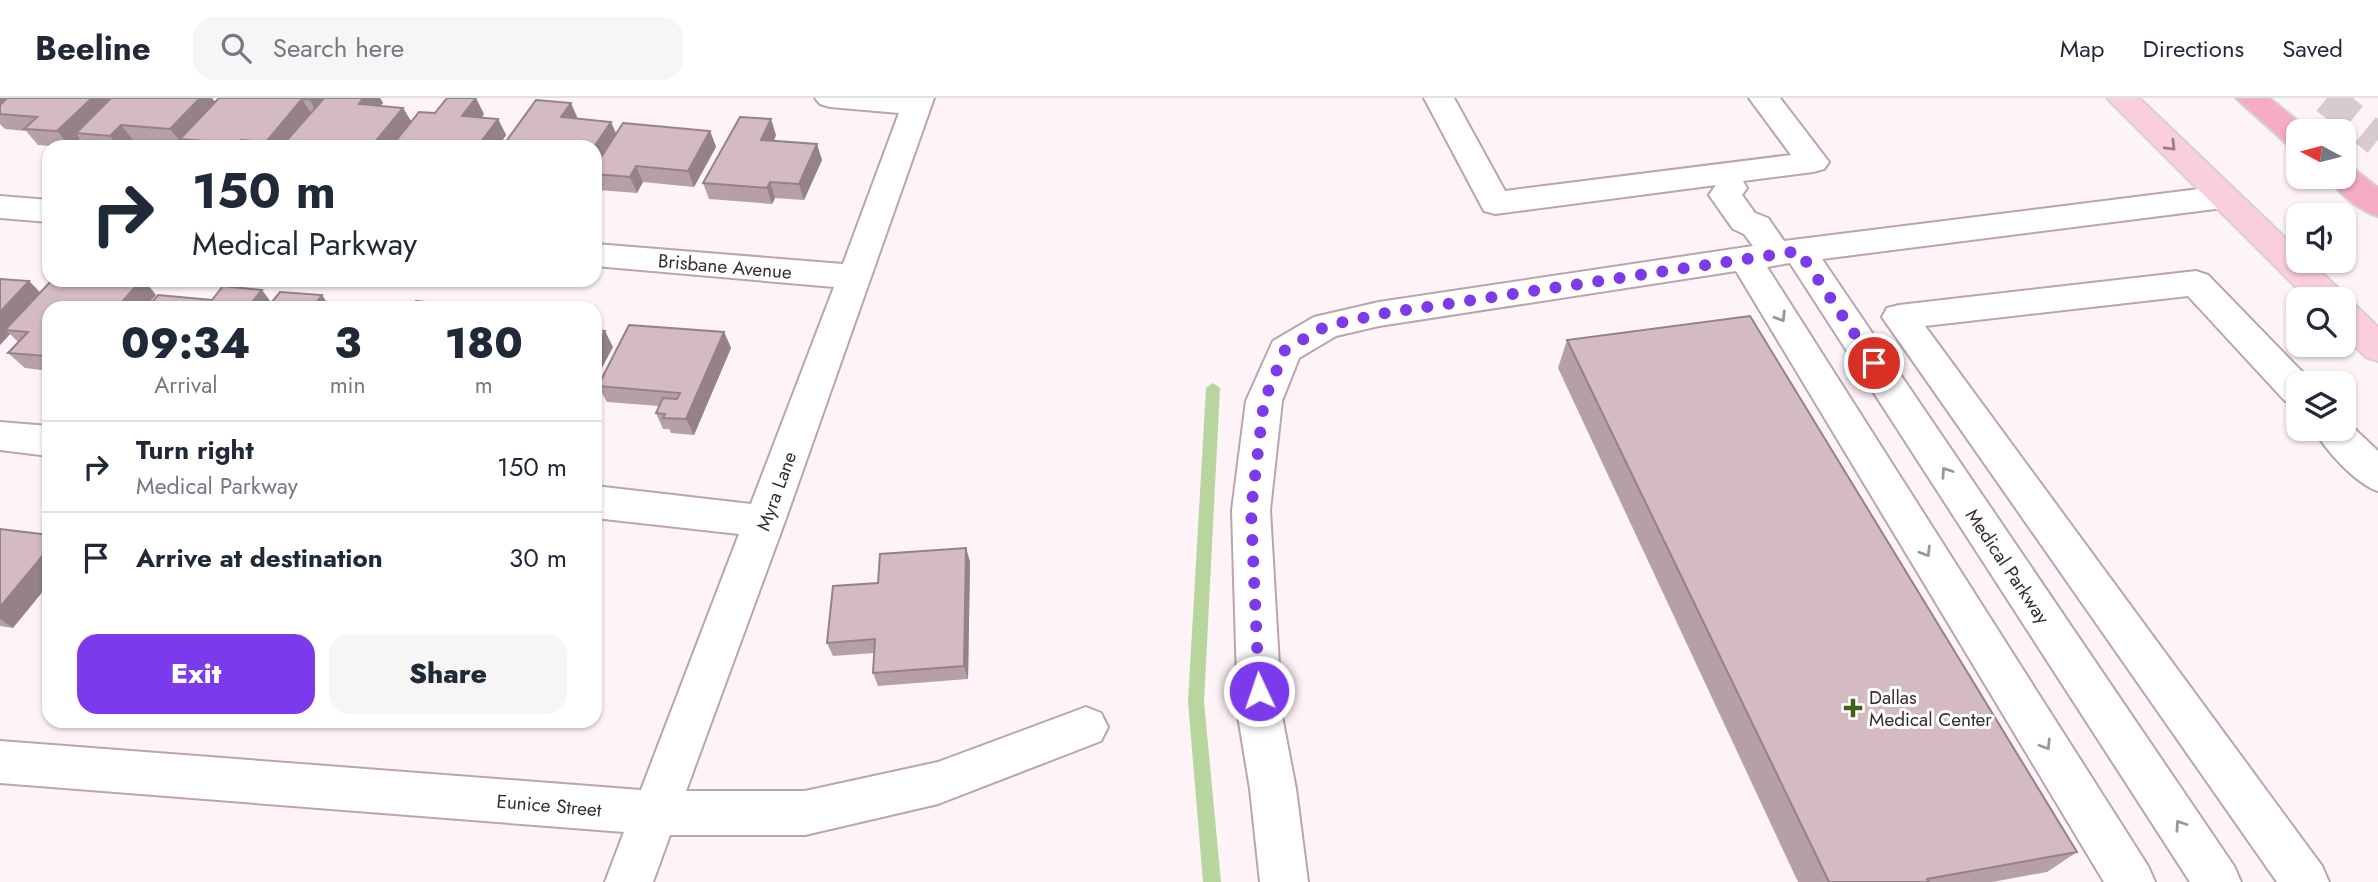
<!DOCTYPE html>
<style>
:root{--surface:#fff;--page:#f6f6f7;--text:#1f2937;--muted:#747a83;--line:#e0e1e3;--accent:#7c3aed}
body{margin:0;font-family:Jost,sans-serif;background:var(--page);color:var(--text);height:100vh;display:flex;flex-direction:column;font-size:26px;white-space:nowrap}
*{box-sizing:border-box;margin:0}
p{font-size:23px;color:var(--muted)}
.icon{flex:none;width:38px;height:38px;fill:none;stroke:currentColor;stroke-width:2;stroke-linecap:round;stroke-linejoin:round}
.map{position:relative;flex:1;overflow:hidden}
.side{position:absolute;left:42px;top:203px;width:560px;height:427px;display:flex;flex-direction:column;background:var(--surface);border-radius:21px;box-shadow:0 2px 5px #0004}
.side>*{flex:none}
.banner{position:absolute;left:42px;top:42px;width:560px;height:147px;border-radius:21px;box-shadow:0 2px 5px #0004;background:#fff;color:var(--text);overflow:hidden}
.needle{width:46px;rotate:277deg}
.buttons{position:absolute;left:2286px;top:21px;display:grid;gap:14px}
.buttons a{display:grid;place-items:center;width:70px;height:70px;border-radius:14px;background:var(--surface);box-shadow:0 2px 5px #0004;font-size:35px}
.pin{position:absolute;display:grid;place-items:center;width:60px;height:60px;color:#fff;margin:-30px;border:4px solid #fff;border-radius:50%;box-shadow:0 2px 7px #0007}
.me{position:absolute;width:77px;margin:-38px;rotate:357deg;stroke-linejoin:round;filter:drop-shadow(0 0 5px #0008)}
.turn{display:flex;align-items:center;gap:24px;height:147px;padding:0 35px;font-size:32px}
.turn .icon{width:91px;height:91px;stroke-width:2.5}
.turn b{display:block;font-size:49px;line-height:60px}
.eta{display:flex;justify-content:space-evenly;align-items:center;height:119px;text-align:center}
.eta b{font-size:42px;font-weight:800;line-height:49px}
.cta{display:flex;gap:14px;margin-top:auto;padding:14px 35px}
.cta a{flex:1;height:80px;border-radius:21px;background:var(--accent);color:#fff;font-size:28px;font-weight:800;line-height:80px;text-align:center}
.cta a+a{background:var(--page);color:var(--text)}
ul{padding:0;list-style:none}
li{display:flex;align-items:center;gap:21px;height:91px;padding:0 35px;border-top:2px solid var(--line)}
li div{flex:1}
li b{display:block;font-size:26px}
li em{font-style:normal}
header{display:flex;align-items:center;gap:42px;box-sizing:border-box;height:98px;padding:0 35px;background:var(--surface);border-bottom:2px solid var(--line)}
header strong{font-size:33px}
nav{display:flex;gap:38px;margin-inline-start:auto;font-size:24px}
.search{width:490px;height:63px;background:var(--page);display:flex;align-items:center;gap:18px;box-sizing:border-box;padding:0 24px;border-radius:21px;color:var(--muted);font-size:26px}
.map>svg:first-child{display:block}
.lines{fill:none;stroke-linecap:round;stroke-linejoin:round}
.stream{fill:#b8d59e;fill-rule:evenodd}
.highway-tunnel{stroke:#d6cbce;stroke-width:33;stroke-dasharray:33 17;stroke-linecap:butt}
.minor-casing{stroke:#bda4ab;stroke-width:4}
.major-casing{stroke:#d3d1d1;stroke-width:4}
.highway-casing{stroke:#d3d1d1;stroke-width:4}
.minor{fill:#fff;fill-rule:evenodd}
.major{fill:#facedc;fill-rule:evenodd}
.highway{fill:#f6adc4;fill-rule:evenodd}
.wall{fill:#b6a0a6}
.shaded-wall{fill:#948287}
.building{fill:#d4bac1;stroke:#948287;stroke-width:2}
.oneway{stroke:#987e86}
.oneway2{stroke:#9b9698}
.route{stroke:#7c3aed;stroke-width:12;stroke-dasharray:0 21.6}
.poi-dot{fill:#416116;stroke:#fff;stroke-width:2.5}
.labels{text-anchor:middle;stroke-width:6;stroke-linejoin:round;paint-order:stroke}
.street-label{font-size:19px;fill:#372d30;stroke:#fff}
.poi-label{font-size:19px;fill:#372d30;stroke:#fff;text-anchor:start}
</style>
<header>
<strong>Beeline</strong>
<div class="search"><svg class="icon" aria-label="search" viewBox="0 0 24 24"><circle cx="10" cy="10" r="6"/><path d="M15 15l6 6"/></svg>Search here</div>
<nav><a>Map</a><a>Directions</a><a>Saved</a></nav>
</header>
<div class="map">
<svg width="2378" height="784" viewBox="0 0 2378 784">
<rect width="100%" height="100%" fill="#fef3f6"/>
<g class="lines">
<path class="stream" d="M1213,285L1220,290L1204,604L1221,784H1203L1188,604L1206,290Z"/>
<path class="highway-tunnel" d="M2327,0L2378,42"/>
<g class="minor-casing">
<g id="minor">
<path d="M815,0H934L785,423L686,693H805L938,664L1086,609L1101,615L1108,629L1101,643L938,706L805,737H670L653,784H605L624,734L0,685V643L641,692L739,436L595,420V388L751,406L834,189L595,168V146L843,166L899,15L830,9L820,6Z"/>
<path d="M1424,0H1454L1505,93L1791,57L1749,0H1780L1829,64L1824,71L1813,74L1743,83L1747,90L1742,97L1755,115L1768,120L1784,143L2223,88L2234,92L2239,99L2234,106L2223,110L1822,161L2234,768L2241,784H2190L1790,165L1767,169L2148,768L2155,784H2104L1736,173L1379,228L1336,238L1299,260L1282,303L1270,412L1282,618L1296,691L1308,784H1260L1250,691L1238,618L1232,412L1246,303L1273,243L1314,219L1379,204L1753,148L1744,136L1733,131L1709,97L1716,87L1495,116L1484,113Z"/>
<path d="M0,98L49,102V124L0,120Z"/>
<path d="M2196,173L2208,177L2311,283L2312,285H2298V307L2285,303L2188,198L1925,228L2322,768L2329,784H2277L1882,219L1887,210L1899,207Z"/>
<path d="M2343,320L2378,353V393C2356,386 2325,352 2314,331H2343Z"/>
<path d="M0,324L49,328V358L0,352Z"/>
</g>
</g>
<g class="major-casing">
<path id="major" d="M2107,0H2139L2298,152V163H2309L2340,192L2345,201L2343,204L2355,207L2378,229V263L2366,259L2343,237V201H2308Z"/>
</g>
<g class="highway-casing">
<g id="highway">
<path d="M2236,0H2269L2310,33H2298V49L2287,46Z"/>
<path d="M2343,68L2354,71L2378,90V118C2360,113 2338,95 2328,79H2343Z"/>
</g>
</g>
<use href="#minor" class="minor"/>
<use href="#major" class="major"/>
<use href="#highway" class="highway"/>
</g>
<g class="wall">
<path d="M0,0H212L215,4L219,0H380L383,5L380,8L403,10L411,24L435,15L484,16L482,19L498,21L506,37L498,49H186L184,46L183,47L134,43L128,49H87L80,41L72,49H64L38,47L26,33L5,31L0,26Z"/>
<path d="M577,20L611,24L616,36L710,33L716,49L694,89L643,84L637,95L598,92L595,85V49Z"/>
<path d="M776,37L774,43L822,62L804,102L775,100L772,106L709,101L703,85Z"/>
<path d="M0,181L40,195L156,197L49,210V273L25,270L8,255L18,244L10,236L0,247Z"/>
<path d="M724,234L731,250L694,337L671,335L669,331H663L656,315L659,308L607,304L598,288Z"/>
<path d="M1567,242L2077,754L2047,774L1992,784H1798L1558,270Z"/>
<path d="M0,431L13,530L0,528Z"/>
<path d="M966,450L970,464L968,581L878,588L873,575L874,555L833,558L827,545L878,485Z"/>
</g>
<g class="shaded-wall">
<path d="M0,0H17L0,16Z"/>
<path d="M92,0H121L76,35L80,41L71,49L57,33Z"/>
<path d="M200,0H212L219,9L180,41L184,46L183,47L170,31Z"/>
<path d="M310,0H334L319,17L309,1Z"/>
<path d="M363,0H380L383,5L368,22L359,6Z"/>
<path d="M476,0L484,16L471,34L462,18Z"/>
<path d="M302,1L312,17L286,49H269L266,44Z"/>
<path d="M571,5L578,21L561,19Z"/>
<path d="M403,10L413,26L394,49H371Z"/>
<path d="M498,21L506,37L498,49H477Z"/>
<path d="M771,21L776,37L766,58L761,42Z"/>
<path d="M611,24L618,40L595,75V49H594Z"/>
<path d="M121,27L134,43L128,49H118L110,38Z"/>
<path d="M710,33L716,49L694,89L688,73Z"/>
<path d="M241,42L246,49H240L238,46Z"/>
<path d="M817,46L822,62L804,102L799,86Z"/>
<path d="M636,68L643,84L637,95L630,79Z"/>
<path d="M770,84L775,100L772,106L767,90Z"/>
<path d="M141,182H144L156,197L145,210H117Z"/>
<path d="M29,183L45,199L5,232L10,236L0,247V214Z"/>
<path d="M262,192L274,208L272,210H247Z"/>
<path d="M322,197L331,210H312Z"/>
<path d="M605,233L613,249L595,283V251Z"/>
<path d="M724,234L731,250L694,337L686,321Z"/>
<path d="M49,450V486L13,530L0,521V509Z"/>
<path d="M966,450L970,464L968,581L964,568Z"/>
</g>
<g class="building">
<path d="M7,0H92L57,33L24,31L37,19L0,16V7Z"/>
<path d="M111,0H200L170,31L121,27L110,38L76,35Z"/>
<path d="M219,0H310L309,1H302L266,44L241,42L238,46L180,41Z"/>
<path d="M324,0H363L359,6L403,10L371,49H358L313,45L309,49H281Z"/>
<path d="M447,0H476L462,18L498,21L477,49H391L419,14L435,15Z"/>
<path d="M536,2L571,5L561,19L611,24L594,49H502Z"/>
<path d="M740,19L771,21L761,42L817,46L799,86L770,84L767,90L703,85Z"/>
<path d="M623,25L710,33L688,73L636,68L630,79L595,76V69Z"/>
<path d="M0,181L29,183L0,214Z"/>
<path d="M52,182H141L117,210H49V256L47,258L8,255L28,234L5,232Z"/>
<path d="M223,188L262,192L247,210H147L158,197L212,202Z"/>
<path d="M280,194L322,197L312,210H267Z"/>
<path d="M416,203L476,209V210H412Z"/>
<path d="M1750,218L2077,754L1927,781L1929,784H1829L1567,242Z"/>
<path d="M629,227L724,234L686,321L663,320L665,316L656,315L663,300L677,301L680,295L598,288Z"/>
<path d="M595,232L605,233L595,251Z"/>
<path d="M0,431L49,437V450L0,509Z"/>
<path d="M966,450L964,568L873,575L875,541L827,545L833,488L878,485L880,456Z"/>
</g>
<defs><path id="oneway-chevron" d="M-2-3.5L2.5 0L-2 3.5" fill="none" stroke-width="1.6" stroke-linecap="round" stroke-linejoin="round" transform="scale(1.75)"/></defs>
<use class="oneway" href="#oneway-chevron" transform="translate(2171 48) rotate(45)"/>
<g class="oneway2">
<use href="#oneway-chevron" transform="translate(1781 219) rotate(58)"/>
<use href="#oneway-chevron" transform="translate(1946 374) rotate(-124)"/>
<use href="#oneway-chevron" transform="translate(1926 454) rotate(58)"/>
<use href="#oneway-chevron" transform="translate(2046 647) rotate(58)"/>
<use href="#oneway-chevron" transform="translate(2180 727) rotate(-124)"/>
</g>
<g class="lines">
<path class="route" d="M1259,593L1251,412L1264,303L1285,252L1326,228L1380,216L1799,153L1874,265"/>
</g>
<path class="poi-dot" d="M1849.5 599.5h7v7h7v7h-7v7h-7v-7h-7v-7h7z"/>
<g class="labels">
<g class="street-label">
<text transform="translate(725 168) rotate(5)" y="7">Brisbane Avenue</text>
<text transform="translate(776 393) rotate(-70)" y="7">Myra Lane</text>
<text transform="translate(2008 468) rotate(56)" y="7">Medical Parkway</text>
<text transform="translate(549 707) rotate(5)" y="7">Eunice Street</text>
</g>
<g class="poi-label">
<text x="1869" y="606">Dallas<tspan x="1869" dy="22">Medical Center</tspan></text>
</g>
</g>
</svg>
<div class="buttons">
<a><svg class="needle" viewBox="-14 -14 28 28"><path d="M0-13l5 13h-10z" fill="#e53935"/><path d="M0 13l5-13h-10z" fill="#747a83"/></svg></a>
<a><svg class="icon" aria-label="sound" viewBox="0 0 24 24"><path d="M4 9h4l5-4v14l-5-4H4zM17 9q2 3 0 6"/></svg></a>
<a><svg class="icon" aria-label="search" viewBox="0 0 24 24"><circle cx="10" cy="10" r="6"/><path d="M15 15l6 6"/></svg></a>
<a><svg class="icon" aria-label="layers" viewBox="0 0 24 24"><path d="M12 4l9 5-9 5-9-5zM3 14l9 5 9-5"/></svg></a>
</div>
<div class="pin" style="left:1874px;top:265px;background:#d93025"><svg class="icon" aria-label="arrive" viewBox="0 0 24 24"><path d="M6 21V4h12l-3 4 3 4H6"/></svg></div>
<svg class="me" style="left:1259px;top:593px" viewBox="-20 -20 40 40"><circle r="17" fill="#7c3aed" stroke="#fff" stroke-width="3"/><path d="M0-11L8 9 0 5-8 9z" fill="#fff"/></svg>
<div class="banner">
<div class="turn"><svg class="icon" aria-label="right" viewBox="0 0 24 24"><path d="M7 20v-9h11M14 6l5 5-5 5"/></svg><div><b>150 m</b>Medical Parkway</div></div>
</div>
<section class="side">
<div class="eta">
<div><b>09:34</b><p>Arrival</p></div>
<div><b>3</b><p>min</p></div>
<div><b>180</b><p>m</p></div>
</div>
<ul>
<li><svg class="icon" aria-label="right" viewBox="0 0 24 24"><path d="M7 20v-9h11M14 6l5 5-5 5"/></svg><div><b>Turn right</b><p>Medical Parkway</p></div><em>150 m</em></li>
<li><svg class="icon" aria-label="arrive" viewBox="0 0 24 24"><path d="M6 21V4h12l-3 4 3 4H6"/></svg><div><b>Arrive at destination</b></div><em>30 m</em></li>
</ul>
<div class="cta"><a>Exit</a><a>Share</a></div>
</section>
</div>
